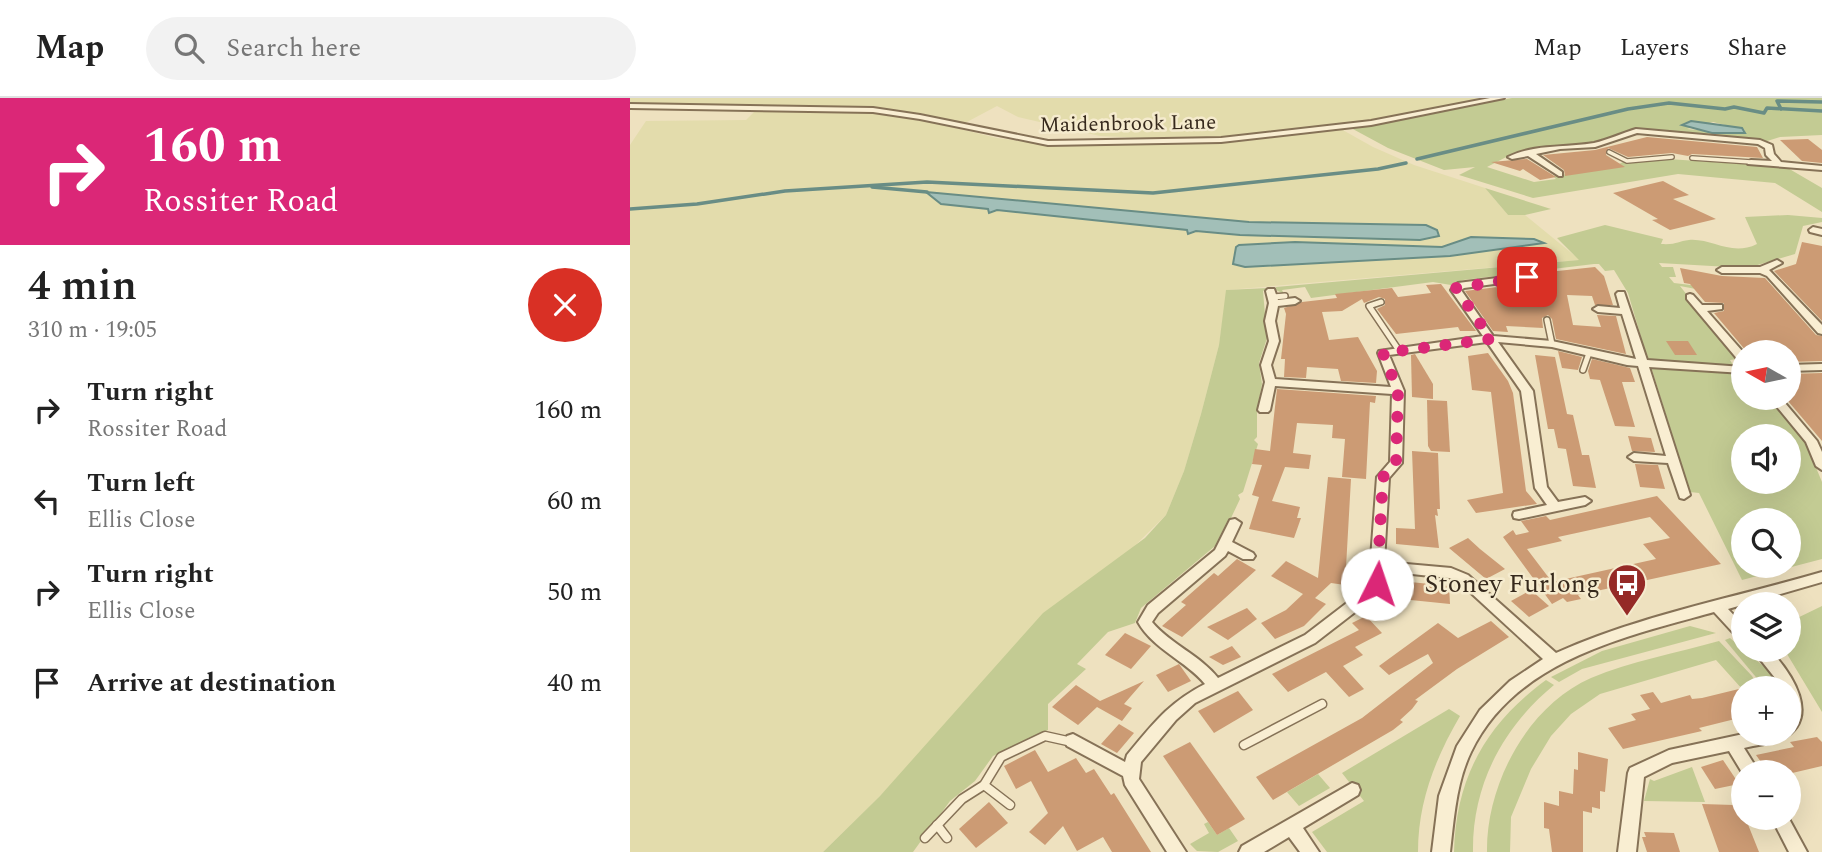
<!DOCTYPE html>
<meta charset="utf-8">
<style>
:root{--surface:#fff;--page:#f2f2f2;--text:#222;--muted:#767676;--line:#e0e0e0}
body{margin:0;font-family:Spectral,serif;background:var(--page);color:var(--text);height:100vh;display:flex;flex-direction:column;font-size:26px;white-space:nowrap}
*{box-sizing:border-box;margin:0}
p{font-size:23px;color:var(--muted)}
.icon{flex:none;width:38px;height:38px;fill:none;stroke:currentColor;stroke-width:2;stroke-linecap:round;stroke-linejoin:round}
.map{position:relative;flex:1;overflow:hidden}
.panel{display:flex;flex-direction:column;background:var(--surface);width:630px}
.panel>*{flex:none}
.top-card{background:#db2777;color:#fff;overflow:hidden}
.needle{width:46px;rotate:279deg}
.controls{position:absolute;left:1101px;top:242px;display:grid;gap:14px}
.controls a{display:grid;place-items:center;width:70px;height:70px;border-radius:50%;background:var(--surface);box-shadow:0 7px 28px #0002;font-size:35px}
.pin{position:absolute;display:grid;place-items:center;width:60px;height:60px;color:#fff;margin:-30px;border-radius:14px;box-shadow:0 4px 10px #0006}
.me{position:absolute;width:77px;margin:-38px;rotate:4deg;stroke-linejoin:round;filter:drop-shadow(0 0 5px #0008)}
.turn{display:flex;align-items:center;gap:24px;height:147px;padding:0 28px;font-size:32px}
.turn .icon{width:91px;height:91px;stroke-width:2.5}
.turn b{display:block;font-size:49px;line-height:60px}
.round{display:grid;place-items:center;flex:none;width:74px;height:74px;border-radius:37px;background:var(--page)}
.overview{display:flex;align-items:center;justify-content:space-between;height:119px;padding:0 28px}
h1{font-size:42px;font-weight:600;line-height:52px}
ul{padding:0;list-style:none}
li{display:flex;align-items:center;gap:21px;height:91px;padding:0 28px}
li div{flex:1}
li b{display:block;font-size:26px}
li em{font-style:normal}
header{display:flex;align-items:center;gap:42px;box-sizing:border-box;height:98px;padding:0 35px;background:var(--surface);border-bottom:2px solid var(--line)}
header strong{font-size:33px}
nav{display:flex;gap:38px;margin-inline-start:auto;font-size:24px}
.search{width:490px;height:63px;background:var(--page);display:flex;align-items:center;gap:18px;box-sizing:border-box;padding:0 24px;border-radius:38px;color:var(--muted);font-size:26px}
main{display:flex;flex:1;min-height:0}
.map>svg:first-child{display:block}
.farmland{fill:#e3dcac;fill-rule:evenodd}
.green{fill:#c3cb93;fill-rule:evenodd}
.water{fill:#a2bfb8;stroke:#698d85;stroke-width:2}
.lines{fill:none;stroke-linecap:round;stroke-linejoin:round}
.stream{stroke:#698d85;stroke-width:3.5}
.building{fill:#cc9b74;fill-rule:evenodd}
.service-far2-casing{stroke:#867257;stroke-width:6}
.service-far1-casing{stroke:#867257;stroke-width:8}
.service-casing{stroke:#867257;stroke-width:11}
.minor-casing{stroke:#867257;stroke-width:4}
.service-far2{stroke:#f9eed2;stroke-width:3.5}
.service-far1{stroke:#f9eed2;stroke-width:5}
.service{stroke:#f9eed2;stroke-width:8}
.minor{fill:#f9eed2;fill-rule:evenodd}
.route{stroke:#db2777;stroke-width:12;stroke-dasharray:0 21.6}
.labels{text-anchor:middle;stroke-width:5;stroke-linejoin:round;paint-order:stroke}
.far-street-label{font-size:21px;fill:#36291c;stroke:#f5ebce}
.poi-label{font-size:26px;fill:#36291c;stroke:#f5ebce;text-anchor:end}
</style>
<header>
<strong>Map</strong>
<div class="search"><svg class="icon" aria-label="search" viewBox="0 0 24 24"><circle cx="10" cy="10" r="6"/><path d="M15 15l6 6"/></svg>Search here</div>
<nav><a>Map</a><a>Layers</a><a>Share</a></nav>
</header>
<main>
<section class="panel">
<div class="top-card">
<div class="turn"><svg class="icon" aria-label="right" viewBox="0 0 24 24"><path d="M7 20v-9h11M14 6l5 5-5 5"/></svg><div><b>160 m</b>Rossiter Road</div></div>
</div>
<div class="overview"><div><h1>4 min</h1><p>310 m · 19:05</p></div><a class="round" style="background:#d93025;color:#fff"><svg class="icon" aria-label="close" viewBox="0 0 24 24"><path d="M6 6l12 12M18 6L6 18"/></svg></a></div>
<ul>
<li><svg class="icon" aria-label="right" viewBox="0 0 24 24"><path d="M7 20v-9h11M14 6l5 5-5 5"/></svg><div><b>Turn right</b><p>Rossiter Road</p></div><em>160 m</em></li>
<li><svg class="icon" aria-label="left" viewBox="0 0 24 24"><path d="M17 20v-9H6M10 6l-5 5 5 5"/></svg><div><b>Turn left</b><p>Ellis Close</p></div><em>60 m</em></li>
<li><svg class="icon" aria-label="right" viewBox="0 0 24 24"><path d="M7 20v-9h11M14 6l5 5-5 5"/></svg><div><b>Turn right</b><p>Ellis Close</p></div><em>50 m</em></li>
<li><svg class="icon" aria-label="arrive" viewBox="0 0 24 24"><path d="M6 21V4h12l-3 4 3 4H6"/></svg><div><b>Arrive at destination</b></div><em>40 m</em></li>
</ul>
</section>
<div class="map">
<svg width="1192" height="754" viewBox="0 0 1192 754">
<rect width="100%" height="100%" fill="#eee1bf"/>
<g class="farmland">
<path d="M0,0H853L739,23L615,38L538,41L470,38L388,19L367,8L335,25L236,10L0,6Z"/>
<path d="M128,10L268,16L367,40L422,47L584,45L711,31L743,49L784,67L855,90L878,117H895L950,162L597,192L589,247L571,316L554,373L536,417L193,754H0V47L16,23L116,22ZM297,94L619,124L796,127L803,141L610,137L367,112L359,115V111L311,106ZM841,139L914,145L820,158L615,169L603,158L609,147L665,144L812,149Z"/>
</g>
<g class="green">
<path d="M882,0H1192V37L1150,39L1134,44L1058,34L1001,31L964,45L931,47L884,55L857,69L904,84L926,81L923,78L992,68L989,66L993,64L1038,61L1156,69L1192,90V114L1145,85L1048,76L903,100L829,77L845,69L814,72L758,50L721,30ZM1083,24L1115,32L1112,36L1057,31Z"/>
<path d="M855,90L921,111L895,117H878Z"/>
<path d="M1158,117L1192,120V124L1173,128L1165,156L1117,170L1029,165L1032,169H1043L1046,179H1039L1044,185L1069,188L1071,192L1050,188L1107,261L1100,262L1109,277H1113V299H1139L1175,343L1192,384V461L1112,482L1069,395L1060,394L1017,256L1008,240L1011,239L998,195L984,172L975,173L969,166H964L833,182L821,187L803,184L681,200L675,189L652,192L654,196L646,192V189L949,162L927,140L975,127L1033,141L1031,146C1047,147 1048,143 1059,142C1082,140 1101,159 1127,146L1115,119ZM1113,338H1158V383H1113ZM1113,422H1158V467H1113Z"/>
<path d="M638,190L633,193L637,240L629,265L632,286L627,313V339L624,342L628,346L613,394L608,397L610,401L601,420H599L585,448L511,510L505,525L478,534L447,566L456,571L418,606V632L363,658L345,683L320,703L283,754H193L250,698L413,515L515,440L536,417L554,373L571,316L589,247L596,192Z"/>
<path d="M1192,508V614L1154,551H1158L1159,524Z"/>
<path d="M1060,528L1086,535L952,571L929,584L921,579L972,553Z"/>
<path d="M1100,540L1144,577L1153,590H1135L1095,542Z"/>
<path d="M1089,543L1122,578L1129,590H1113V592L1086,562L970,596L941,616L921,638L901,671L881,719L880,754H857C856,687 897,608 961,580C1001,563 1047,555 1089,543Z"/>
<path d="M916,582L924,587C873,629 842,687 843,754H824C826,679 856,626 916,582Z"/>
<path d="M819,611L830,618C805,661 788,704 788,754H697L682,734L734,703L712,675Z"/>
<path d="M1062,669L1075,704L1014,703L1020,681L1024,683Z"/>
<path d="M688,676L700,690L669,708L657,694Z"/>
<path d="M578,724L587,737L599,730L608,743L588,754L567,753L560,746L579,735L574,726Z"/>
</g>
<g class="water">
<path d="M1061,23L1112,30L1115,35H1082L1052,27Z"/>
<path d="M296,94L619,124L796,127L807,132L809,138L790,142L610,137L566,133L558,136L557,132L367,112L359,115L358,111L311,106Z"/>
<path d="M841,139L904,141L914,145L820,158L615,169L603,166L606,149L609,147L665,144L812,149Z"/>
</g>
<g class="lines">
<g class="stream">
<path d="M1151,11L1147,3L1192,4"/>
<path d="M787,61L998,11L1039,5L1095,11L1104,9L1134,15L1137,10L1192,13"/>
<path d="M242,89L297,94"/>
<path d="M0,111L67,106L155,93L297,84L523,95L748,71L776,65"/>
</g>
</g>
<g class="building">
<path d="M1017,39L1127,49L1133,60L1062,56L1058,58L1042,55L998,59L978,50L976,57L995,69L935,78L934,72L913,57L965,52Z"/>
<path d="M1178,41L1192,52V65L1172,63L1150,42Z"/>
<path d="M897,61L926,79L910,82L893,71L890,73L861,64Z"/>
<path d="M1033,83L1059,97L1043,101L1086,121L1040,132L1022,122L1028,121L983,95Z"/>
<path d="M1172,144L1192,148V223L1144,173L1166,166Z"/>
<path d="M965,169L974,178L983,207H965L962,198L937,197L943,227L971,229L967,217L986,218L996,256L926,241L922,221L918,217L912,220L913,230L876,228L878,234L863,233L835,193L925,182L918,174Z"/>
<path d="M1050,170L1092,178L1135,180L1186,237L1192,238V263L1158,264V254H1117L1084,215L1094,213V205L1075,204L1060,186L1054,185Z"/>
<path d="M811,186L846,233H830L828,229L766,236L747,211L755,207V201L749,199L734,205L732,201L712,213L692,214L699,242L728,239L747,273L746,285L711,283L708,271L677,269L676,280L654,279L655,261H651L656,216L654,210L672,204L707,200L705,196L762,190L768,199L801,195L796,187Z"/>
<path d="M1036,243H1058L1067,257H1045Z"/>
<path d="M928,253L952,259L948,272L932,270Z"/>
<path d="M858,255L878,283L883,295L896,393L907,406L846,415L837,402L873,395L861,294L842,292L838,258Z"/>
<path d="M785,256L803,286V301L782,299L781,257Z"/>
<path d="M905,257L925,259L937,316L943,317L952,357H959L966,390L943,388L936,351L928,350L924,331H918Z"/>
<path d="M962,261L1000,270L1005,284H992L1005,329L985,328L970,282L960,281L958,273Z"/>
<path d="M1192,275V343L1158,303V276Z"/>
<path d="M647,291L746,298L745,305L740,304L736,381L712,379L715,341L702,340L703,327L667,325L663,355L681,357L679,371L655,369L642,403L670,409L667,420H671L664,440L619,431L629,399L622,397L632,367L622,366L625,351L640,353Z"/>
<path d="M797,302L817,303L820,354L801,353L798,348Z"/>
<path d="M998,338L1021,340L1025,354L1002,353Z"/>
<path d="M782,353L808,355L810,411H807L808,418L805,417L809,450L766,446V430L785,431Z"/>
<path d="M1005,366L1028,367L1035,391L1010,389Z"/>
<path d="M698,379L721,381L715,487L701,485L685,500L696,506L674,528L645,541L631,525L656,512L673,496L641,478L656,463L688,480Z"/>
<path d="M1027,398L1091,466L948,497L951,501L937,504L933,500L922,506L873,439L883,432L886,437L899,434L891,423L916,418L920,422ZM1020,419L1040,440L1013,446L1026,461L922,484L897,451L932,443L928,439Z"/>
<path d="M838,440L850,451L875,471L856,481L819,450Z"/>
<path d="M607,461L626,472L552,539L532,528L556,507L551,504L584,475L588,478Z"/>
<path d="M761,482L819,488L820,506L761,500Z"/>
<path d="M901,492L919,508L899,519L881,503Z"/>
<path d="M617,510L627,521L598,542L577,529Z"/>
<path d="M736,518L752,535L725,549L733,557L713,568L734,591L719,599L696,574L658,594L642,576L729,532L722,525Z"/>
<path d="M861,523L879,539L827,571L785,602L788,603L782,611L770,622L773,624L763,632L643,702L626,679L732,620L803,565L798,556L759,577L749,568L808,525L828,540Z"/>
<path d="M495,535L521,548L501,571L475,557Z"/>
<path d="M602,548L611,559L593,567L579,559Z"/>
<path d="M549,566L561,583L538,594L526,577Z"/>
<path d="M514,583L494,606L502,610L492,623L467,609L448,627L422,609L446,587L470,603Z"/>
<path d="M1113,590V619L1069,630L1072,633L993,651L978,630L1006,622L1001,616L1020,611L1010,597L1023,594L1031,605L1060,597L1062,601L1072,600Z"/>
<path d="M608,593L623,612L584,635L568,613Z"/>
<path d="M489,626L504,635L487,655L471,646Z"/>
<path d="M1187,639L1192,644V668L1158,676L1138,674L1126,657L1164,649L1160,644Z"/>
<path d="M560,644L615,721L587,737L533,658Z"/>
<path d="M405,652L418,674L446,660L456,675L464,671L481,697L484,695L521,754H482L473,739L447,753L433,728L415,747L399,734L418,715L401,683L386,691L374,668Z"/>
<path d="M948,654L978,661L975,694L970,693V711L962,709V715L953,713V754H922L919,731L914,730V704L929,708V693L943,696L944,671L948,672Z"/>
<path d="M1093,662L1109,686L1085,691L1071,669Z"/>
<path d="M359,704L378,725L346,750L329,731Z"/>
<path d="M1072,706L1104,707L1108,716L1115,719L1129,754H1089Z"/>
<path d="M1014,734L1044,735L1050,754H1017L1012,739H1016Z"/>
</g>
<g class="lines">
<g class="service-far2-casing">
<g id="service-far2">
<path d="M979,54L997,63L1042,59"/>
<path d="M1062,60L1121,64"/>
</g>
</g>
<g class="service-far1-casing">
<g id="service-far1">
<path d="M643,199L655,198"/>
<path d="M751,204L739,208L768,251"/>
<path d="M917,222L922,246"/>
<path d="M953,272L959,255"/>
</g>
</g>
<g class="service-casing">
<g id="service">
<path d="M614,647L692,606"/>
<path d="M354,687L380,707"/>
<path d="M307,727L317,740"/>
<path d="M295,740L332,701L354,687L371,659L415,638L442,644"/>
</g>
</g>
<g class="minor-casing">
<g id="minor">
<path d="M860,0H874L741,27L591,44L418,47L290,21L243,14L0,10V6L243,10L290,17L418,43L591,40L741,23Z"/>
<path d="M1006,31L1130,42L1142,47L1144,56L1151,64L1192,68V72L1118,66L1117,64L1121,62L1142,63L1136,57L1135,50L1128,46L1007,35L965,49L930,51L906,56L932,74V78H929L898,58L882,61L878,59C903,46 935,50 964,45C978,42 992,35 1006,31Z"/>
<path d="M1183,129L1192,131V137L1180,134L1179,132Z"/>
<path d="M1147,162L1152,165L1139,172L1192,227V236L1188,235L1137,178L1130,175H1092L1087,172L1092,169H1130Z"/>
<path d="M906,175L911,178L909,180L834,190L831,192L863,238L922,243L1006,261L992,216L968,214L963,211L968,208L990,210L986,196L988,194H994L1017,262L1113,269V275L1019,269L1060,397L1054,401L1050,400L1038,365L1004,363L998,359L1004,355L1036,358L1008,268L997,267L922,249L868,244L903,293L917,389L928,404L955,399L961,403L955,407L889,421L884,420L883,417L884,414L917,407L905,390L891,293L857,244L759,257L774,293L772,365L759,380L754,464L821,470L838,477L926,555C1011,517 1103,500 1192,474V484L1098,511L1113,527V542L1108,540L1084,514C995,539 885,562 841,654C826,685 824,721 820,754H802L809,698L827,648L850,612L880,583L913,561L828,483L819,480L754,473L751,494L685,545L565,605L546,622L511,664L509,681L556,754H537L495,687L493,678L437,648L435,643L437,638L443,636L495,664L497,657C523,626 538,605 575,586C556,563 523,551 508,524L518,507L585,452L600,422L605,421L611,425L602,444L623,455L625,458L623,461H613L598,453L595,458L528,515L522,524C540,546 570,557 588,580L675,537L739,488L747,379L760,364L762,296L645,288L640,312L638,314H630L628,312L635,284L631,267L639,243L635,223L639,205L636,193L638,191H644L648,202L665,200L670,203L665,206L648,208L645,223L649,243L641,267L645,281L761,289L748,255L749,253L853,238L821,192L828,185Z"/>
<path d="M1060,196L1063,197L1072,207H1092V211L1077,213L1113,254V264L1109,263L1057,201V197Z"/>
<path d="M1192,266V272L1158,273V267Z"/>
<path d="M1139,299H1150L1187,343L1192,354V372L1186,368L1176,344Z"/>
<path d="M1122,551H1139C1162,575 1192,620 1152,641C1141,646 1126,647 1114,650L1129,674H1113V676L1099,653L1042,665L1014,679L1006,754H988L998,675L1000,670L1039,652L1118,635H1158V590H1153Z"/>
<path d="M722,685L728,687L730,692L728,697L673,730L689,754H670L659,739L634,754H609L612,748Z"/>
<path d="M1141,719H1158L1177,754H1159Z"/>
</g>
</g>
<use href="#service-far2" class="service-far2"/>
<use href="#service-far1" class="service-far1"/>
<use href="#service" class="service"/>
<use href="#minor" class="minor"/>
</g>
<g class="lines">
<path class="route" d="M747,486L753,379L766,366L768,293L753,255L861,241L826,190L897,179"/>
</g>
<defs>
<g id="bus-pin" transform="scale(2.0125)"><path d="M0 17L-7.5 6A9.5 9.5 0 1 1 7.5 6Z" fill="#952a27" stroke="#f5ebce"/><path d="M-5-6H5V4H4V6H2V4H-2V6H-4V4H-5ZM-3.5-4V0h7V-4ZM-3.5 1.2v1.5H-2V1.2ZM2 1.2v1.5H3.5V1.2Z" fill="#fff"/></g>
</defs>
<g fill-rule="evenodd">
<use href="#bus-pin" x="997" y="485"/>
</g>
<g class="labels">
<g class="far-street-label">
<text transform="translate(498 25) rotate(-1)" y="7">Maidenbrook Lane</text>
</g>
<g class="poi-label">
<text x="970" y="494">Stoney Furlong</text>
</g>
</g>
</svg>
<div class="controls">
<a><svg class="needle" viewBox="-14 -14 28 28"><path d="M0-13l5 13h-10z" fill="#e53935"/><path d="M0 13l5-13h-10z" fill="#767676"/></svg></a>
<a><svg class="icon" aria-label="sound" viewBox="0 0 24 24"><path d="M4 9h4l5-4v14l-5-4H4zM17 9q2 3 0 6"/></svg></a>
<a><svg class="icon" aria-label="search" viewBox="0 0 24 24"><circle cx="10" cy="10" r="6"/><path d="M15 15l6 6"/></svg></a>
<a><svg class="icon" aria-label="layers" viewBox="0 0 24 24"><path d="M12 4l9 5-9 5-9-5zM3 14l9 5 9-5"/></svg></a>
<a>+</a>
<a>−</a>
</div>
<div class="pin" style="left:897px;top:179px;background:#d93025"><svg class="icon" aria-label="arrive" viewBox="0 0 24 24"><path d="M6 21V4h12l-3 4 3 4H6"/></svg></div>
<svg class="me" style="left:747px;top:486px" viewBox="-20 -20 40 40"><circle r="19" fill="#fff"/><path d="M0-13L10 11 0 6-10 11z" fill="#db2777"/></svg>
</div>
</main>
